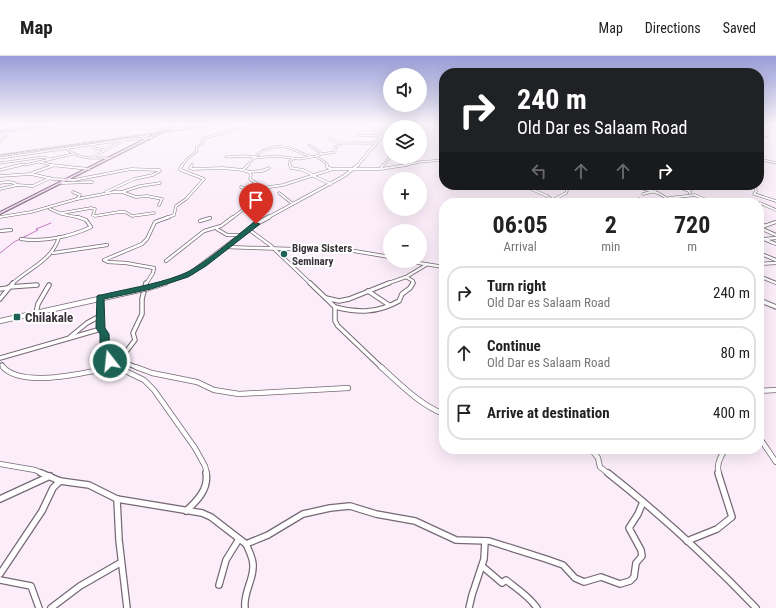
<!DOCTYPE html>
<meta charset="utf-8">
<style>
:root{--surface:#fff;--page:#f2f2f2;--text:#222;--muted:#767676;--line:#e0e0e0}
body{margin:0;font-family:"Roboto Condensed",sans-serif;background:var(--page);color:var(--text);height:100vh;display:flex;flex-direction:column;font-size:15px;white-space:nowrap}
*{box-sizing:border-box;margin:0}
p{font-size:13px;color:var(--muted)}
.icon{flex:none;width:22px;height:22px;fill:none;stroke:currentColor;stroke-width:2;stroke-linecap:round;stroke-linejoin:round}
.map{position:relative;flex:1;overflow:hidden}
.side{position:absolute;left:439px;top:142px;width:325px;height:256px;display:flex;flex-direction:column;background:var(--surface);border-radius:16px;box-shadow:0 4px 16px #0002}
.side>*{flex:none}
.top-card{position:absolute;left:439px;top:12px;width:325px;height:122px;border-radius:16px;box-shadow:0 4px 16px #0002;background:#202124;color:#fff;overflow:hidden}
.fabs{position:absolute;left:383px;top:12px;display:grid;gap:8px}
.fabs a{display:grid;place-items:center;width:44px;height:44px;border-radius:50%;background:var(--surface);box-shadow:0 4px 16px #0002;font-size:20px}
.pin{position:absolute;display:grid;place-items:center;width:34px;height:34px;color:#fff;margin:-41px -17px;border-radius:50% 50% 50% 0;rotate:-45deg;box-shadow:0 0 4px #0007}
.pin .icon{rotate:45deg}
.me{position:absolute;width:44px;margin:-22px;rotate:344deg;stroke-linejoin:round;filter:drop-shadow(0 0 3px #0008)}
.turn{display:flex;align-items:center;gap:14px;height:84px;padding:0 12px;font-size:18px}
.turn .icon{width:52px;height:52px;stroke-width:2.5}
.turn b{display:block;font-size:28px;line-height:34px}
.lanes{display:flex;align-items:center;height:38px;padding:0 12px;background:#0003;justify-content:center;gap:20px;direction:ltr}
.lanes .off{opacity:.35}
.eta{display:flex;justify-content:space-evenly;align-items:center;height:68px;text-align:center}
.eta b{font-size:24px;font-weight:700;line-height:28px}
ul{padding:0;list-style:none}
li{display:flex;align-items:center;gap:12px;height:54px;margin:0 8px 6px;padding:0 4px;border:2px solid var(--line);border-radius:16px}
li div{flex:1}
li b{display:block;font-size:15px}
li em{font-style:normal}
header{display:flex;align-items:center;gap:24px;box-sizing:border-box;height:56px;padding:0 20px;background:var(--surface);border-bottom:1px solid var(--line)}
header strong{font-size:19px}
nav{display:flex;gap:22px;margin-inline-start:auto;font-size:14px}
.map>svg:first-child{display:block}
.lines{fill:none;stroke-linecap:round;stroke-linejoin:round}
.stream{stroke:#c27ac1;stroke-width:1}
.minor-far5-casing{stroke:#756974;stroke-width:2.5}
.minor-far4-casing{stroke:#756974;stroke-width:3}
.minor-far3-casing{stroke:#756974;stroke-width:4}
.minor-far2-casing{stroke:#756974;stroke-width:5.5}
.minor-far1-casing{stroke:#756974;stroke-width:6}
.minor-casing{stroke:#756974;stroke-width:8}
.tertiary-far3-casing{stroke:#756974;stroke-width:3}
.tertiary-far2-casing{stroke:#756974;stroke-width:3.5}
.tertiary-far1-casing{stroke:#756974;stroke-width:5}
.tertiary-casing{stroke:#756974;stroke-width:6}
.secondary-casing{stroke:#756974;stroke-width:2}
.trunk-casing{stroke:#d3d2d3;stroke-width:2}
.minor-far5{stroke:#fff;stroke-width:1.5}
.minor-far4{stroke:#fff;stroke-width:2}
.minor-far3{stroke:#fff;stroke-width:2.5}
.minor-far2{stroke:#fff;stroke-width:3.5}
.minor-far1{stroke:#fff;stroke-width:4.5}
.minor{stroke:#fff;stroke-width:5.5}
.tertiary-far3{stroke:#fff;stroke-width:2}
.tertiary-far2{stroke:#fff;stroke-width:2.5}
.tertiary-far1{stroke:#fff;stroke-width:3.5}
.tertiary{stroke:#fff;stroke-width:4.5}
.secondary{fill:#f0d3f0;fill-rule:evenodd}
.trunk{fill:#d888d8;fill-rule:evenodd}
.rail-casing{stroke:#766e76;stroke-width:1.5}
.rail{stroke:#fff;stroke-width:1;stroke-dasharray:1.5;stroke-linecap:butt}
.tertiary-bridge-casing{stroke:#756974;stroke-width:6;stroke-linecap:butt}
.tertiary-bridge{stroke:#fff;stroke-width:4.5}
.route{fill:#1d6355;stroke:#134037}
.poi-dot{fill:#1d6355;stroke:#fff;stroke-width:1.5}
.labels{text-anchor:middle;stroke-width:4;stroke-linejoin:round;paint-order:stroke}
.far-poi-label{font-size:11px;font-weight:bold;fill:#383338;stroke:#fff;text-anchor:start}
.poi-label{font-size:13px;font-weight:bold;fill:#383338;stroke:#fff;text-anchor:start}
</style>
<header>
<strong>Map</strong>
<nav><a>Map</a><a>Directions</a><a>Saved</a></nav>
</header>
<div class="map">
<svg width="776" height="552" viewBox="0 0 776 552">
<rect width="100%" height="100%" fill="#fbeefa"/>
<g class="lines">
<path class="stream" d="M0,197L14,186L38,174L36,173L51,167"/>
<g class="minor-far5-casing">
<g id="minor-far5">
<path d="M385,68L390,69"/>
<path d="M435,68L437,69"/>
<path d="M176,70L199,68"/>
<path d="M759,70L774,69"/>
<path d="M9,73L13,68"/>
<path d="M759,78L768,80"/>
<path d="M357,79L380,80"/>
<path d="M329,82L339,87"/>
<path d="M0,86L8,77L6,75"/>
<path d="M92,89L94,92L104,94"/>
<path d="M309,89L322,98L316,100L327,108V110"/>
<path d="M67,93C78,104 96,102 110,102"/>
<path d="M322,98L335,96V92L340,87H376"/>
<path d="M93,101L124,84"/>
<path d="M226,101L244,100L255,101"/>
<path d="M0,102L130,83L152,82"/>
<path d="M253,102L276,100L299,103L317,100"/>
<path d="M759,103L776,107"/>
<path d="M40,106L55,110"/>
<path d="M0,107L44,101L51,104"/>
<path d="M25,109L73,98"/>
<path d="M16,110L24,108"/>
<path d="M182,110L187,103L197,95L196,92L203,87V82L237,74L242,71L238,68"/>
<path d="M191,110L192,108"/>
<path d="M247,110C257,96 271,87 289,92C296,94 302,98 310,100"/>
<path d="M290,110L289,106L293,103"/>
<path d="M383,110L390,101"/>
<path d="M402,110L419,106L444,104"/>
</g>
</g>
<g class="minor-far4-casing">
<g id="minor-far4">
<path d="M51,109L89,113"/>
<path d="M192,109L190,112L193,113L223,112L243,114"/>
<path d="M248,109L243,114L249,116L251,119L250,123L263,132L283,129L333,113H381L406,109"/>
<path d="M290,109L291,112L303,114L315,120"/>
<path d="M327,109V111L332,113"/>
<path d="M381,112L383,109"/>
<path d="M0,114L20,109"/>
<path d="M249,116L262,115L269,112"/>
<path d="M32,117L52,110"/>
<path d="M0,120L31,118L53,123L74,124L131,113L159,114"/>
<path d="M313,120L331,128"/>
<path d="M0,127C5,126 13,125 17,129"/>
<path d="M62,127L92,126"/>
<path d="M522,129L547,140L556,147"/>
<path d="M631,129L658,137L675,147"/>
<path d="M674,129L689,135"/>
<path d="M755,130L756,135L754,138L776,145"/>
<path d="M241,131L249,134"/>
<path d="M569,132H601"/>
<path d="M0,133L17,129L33,130L50,122"/>
<path d="M73,136L80,139L77,143"/>
<path d="M106,136L134,123L153,119L160,115L159,114"/>
<path d="M122,136L140,130L160,127"/>
<path d="M279,137L293,148"/>
<path d="M690,137L689,135L695,131L691,129"/>
<path d="M643,138L655,135"/>
<path d="M669,142L695,139L713,147"/>
<path d="M639,143L646,147"/>
<path d="M553,144L566,137L569,129"/>
<path d="M760,147L776,154"/>
<path d="M50,153L62,158L81,162"/>
<path d="M62,157L91,152L95,153L93,159L95,160L119,156H125L132,160L154,157"/>
<path d="M0,161L31,156L77,143L114,136H122L136,141L147,140L162,143L159,149"/>
<path d="M166,162L174,159L176,150L186,143L204,123L181,114L180,113L182,109"/>
<path d="M232,162L252,147L264,141V139"/>
</g>
</g>
<g class="minor-far3-casing">
<g id="minor-far3">
<path d="M200,165L210,162"/>
<path d="M759,166L765,170"/>
<path d="M759,172L776,166"/>
<path d="M760,172L776,179"/>
<path d="M217,173L227,179H240"/>
<path d="M248,173L270,189L311,228"/>
<path d="M0,175L11,174"/>
<path d="M759,181L776,188"/>
<path d="M21,183C44,186 70,181 91,171L86,164L78,161"/>
<path d="M765,183L776,182"/>
<path d="M226,191L354,195L390,201"/>
<path d="M53,197L107,189"/>
<path d="M759,197L776,204"/>
<path d="M166,205L204,175L221,170L233,161"/>
<path d="M406,205L444,211"/>
<path d="M759,208L776,207"/>
<path d="M759,220L776,227"/>
<path d="M406,221L413,225V228"/>
<path d="M12,228C29,212 52,205 59,181"/>
<path d="M146,228L153,217L154,212L126,207L108,206L104,204L142,188L147,183L155,166L169,161"/>
<path d="M386,228L406,221L426,209"/>
</g>
</g>
<g class="minor-far2-casing">
<g id="minor-far2">
<path d="M310,227L335,251V265L338,270L382,312"/>
<path d="M9,231L37,229"/>
<path d="M0,233L8,232"/>
<path d="M368,235L389,249"/>
<path d="M100,241V265L105,280V299L110,305L119,312"/>
<path d="M326,242L339,245L349,243L389,227"/>
<path d="M0,243L13,227"/>
<path d="M759,244L776,251"/>
<path d="M335,251C358,257 378,257 399,245L402,238L410,232L413,227"/>
<path d="M36,257L38,248L49,229"/>
<path d="M70,281L87,267L100,260"/>
<path d="M0,302L101,273"/>
<path d="M2,309L4,312"/>
<path d="M111,312L114,311"/>
<path d="M138,312L126,307L122,301L135,284L133,277L142,258V243L146,227"/>
</g>
</g>
<g class="minor-far1-casing">
<g id="minor-far1">
<path d="M3,311C23,333 88,316 114,311"/>
<path d="M117,311L144,324L154,334L195,392L205,410L207,418"/>
<path d="M136,311L152,317L197,326L214,334L239,338L348,332"/>
<path d="M381,311C400,328 420,349 444,358"/>
<path d="M759,335L776,334"/>
<path d="M759,381L776,406"/>
<path d="M591,393L598,402L600,411L609,418"/>
<path d="M0,408L35,414L44,418"/>
<path d="M719,418C716,410 720,401 725,394L724,393"/>
</g>
</g>
<g class="minor-casing">
<g id="minor">
<path d="M41,417L60,425L89,429L117,443L202,457L211,461L246,488L268,479L303,458L330,452L350,450L376,458L415,465L456,484L489,485L546,503L563,509L575,522L584,526L601,521L620,528L630,525L634,521L636,507L642,500L641,494L629,472L638,458L643,446"/>
<path d="M608,417C660,458 710,504 756,552"/>
<path d="M0,443L50,420"/>
<path d="M117,443L119,484L127,552"/>
<path d="M186,455C197,445 209,433 206,417"/>
<path d="M687,485L717,473L732,461L718,417"/>
<path d="M482,510L502,527L506,524C517,533 529,540 537,552"/>
<path d="M0,518L42,455L53,432L60,425"/>
<path d="M0,524L31,530L39,552"/>
<path d="M219,529L226,504L239,483"/>
<path d="M51,552L80,530L120,507"/>
<path d="M245,552C243,536 254,524 253,509C253,502 249,495 246,488"/>
<path d="M469,552L472,539L484,503L485,485"/>
</g>
</g>
<g class="tertiary-far3-casing">
<path id="tertiary-far3" d="M357,110L392,68"/>
</g>
<g class="tertiary-far2-casing">
<path id="tertiary-far2" d="M267,162L344,120L358,109"/>
</g>
<g class="tertiary-far1-casing">
<path id="tertiary-far1" d="M162,228L191,217L256,168L269,161"/>
</g>
<g class="tertiary-casing">
<g id="tertiary">
<path d="M149,232L165,227"/>
<path d="M0,265L139,234"/>
</g>
</g>
<g class="secondary-casing">
<path id="secondary" d="M175,68H179L0,158V156Z"/>
</g>
<g class="trunk-casing">
<path id="trunk" d="M54,68H65L0,77V75Z"/>
</g>
<use href="#minor-far5" class="minor-far5"/>
<use href="#minor-far4" class="minor-far4"/>
<use href="#minor-far3" class="minor-far3"/>
<use href="#minor-far2" class="minor-far2"/>
<use href="#minor-far1" class="minor-far1"/>
<use href="#minor" class="minor"/>
<use href="#tertiary-far3" class="tertiary-far3"/>
<use href="#tertiary-far2" class="tertiary-far2"/>
<use href="#tertiary-far1" class="tertiary-far1"/>
<use href="#tertiary" class="tertiary"/>
<use href="#secondary" class="secondary"/>
<use href="#trunk" class="trunk"/>
<g class="rail-casing">
<path id="rail" d="M0,99L221,68"/>
</g>
<use href="#rail" class="rail"/>
<g class="tertiary-bridge-casing">
<path id="tertiary-bridge" d="M139,234L149,232"/>
</g>
<use href="#tertiary-bridge" class="tertiary-bridge"/>
</g>
<linearGradient id="sky" x2="0" y2="1"><stop stop-color="#999dd8"/><stop offset="0.47" stop-color="#fdf7fd"/><stop offset="1" stop-color="#fdf7fd" stop-opacity="0"/></linearGradient>
<rect width="776" height="146" fill="url(#sky)"/>
<path class="route" d="M254,166L260,168L206,210L188,221L151,233L104,243L105,272L109,278L110,299L115,305L113,307H106L100,300V278L96,272L97,240C125,233 154,229 181,219C203,210 235,181 254,166Z"/>
<g class="poi-dot">
<circle cx="284" cy="198" r="4"/>
<rect x="13" y="257" width="8" height="8" rx="2"/>
</g>
<g class="labels">
<g class="far-poi-label">
<text x="292" y="196">Bigwa Sisters<tspan x="292" dy="13">Seminary</tspan></text>
</g>
<g class="poi-label">
<text x="25" y="266">Chilakale</text>
</g>
</g>
</svg>
<div class="fabs">
<a><svg class="icon" aria-label="sound" viewBox="0 0 24 24"><path d="M4 9h4l5-4v14l-5-4H4zM17 9q2 3 0 6"/></svg></a>
<a><svg class="icon" aria-label="layers" viewBox="0 0 24 24"><path d="M12 4l9 5-9 5-9-5zM3 14l9 5 9-5"/></svg></a>
<a>+</a>
<a>−</a>
</div>
<div class="pin" style="left:256px;top:168px;background:#d93025"><svg class="icon" aria-label="arrive" viewBox="0 0 24 24"><path d="M6 21V4h12l-3 4 3 4H6"/></svg></div>
<svg class="me" style="left:110px;top:305px" viewBox="-20 -20 40 40"><circle r="17" fill="#1d6355" stroke="#fff" stroke-width="3"/><path d="M0-11L8 9 0 5-8 9z" fill="#fff"/></svg>
<div class="top-card">
<div class="turn"><svg class="icon" aria-label="right" viewBox="0 0 24 24"><path d="M7 20v-9h11M14 6l5 5-5 5"/></svg><div><b>240 m</b>Old Dar es Salaam Road</div></div>
<div class="lanes"><svg class="icon off" aria-label="left" viewBox="0 0 24 24"><path d="M17 20v-9H6M10 6l-5 5 5 5"/></svg><svg class="icon off" aria-label="ahead" viewBox="0 0 24 24"><path d="M12 20V5M6 11l6-6 6 6"/></svg><svg class="icon off" aria-label="ahead" viewBox="0 0 24 24"><path d="M12 20V5M6 11l6-6 6 6"/></svg><svg class="icon" aria-label="right" viewBox="0 0 24 24"><path d="M7 20v-9h11M14 6l5 5-5 5"/></svg></div>
</div>
<section class="side">
<div class="eta">
<div><b>06:05</b><p>Arrival</p></div>
<div><b>2</b><p>min</p></div>
<div><b>720</b><p>m</p></div>
</div>
<ul>
<li><svg class="icon" aria-label="right" viewBox="0 0 24 24"><path d="M7 20v-9h11M14 6l5 5-5 5"/></svg><div><b>Turn right</b><p>Old Dar es Salaam Road</p></div><em>240 m</em></li>
<li><svg class="icon" aria-label="ahead" viewBox="0 0 24 24"><path d="M12 20V5M6 11l6-6 6 6"/></svg><div><b>Continue</b><p>Old Dar es Salaam Road</p></div><em>80 m</em></li>
<li><svg class="icon" aria-label="arrive" viewBox="0 0 24 24"><path d="M6 21V4h12l-3 4 3 4H6"/></svg><div><b>Arrive at destination</b></div><em>400 m</em></li>
</ul>
</section>
</div>
